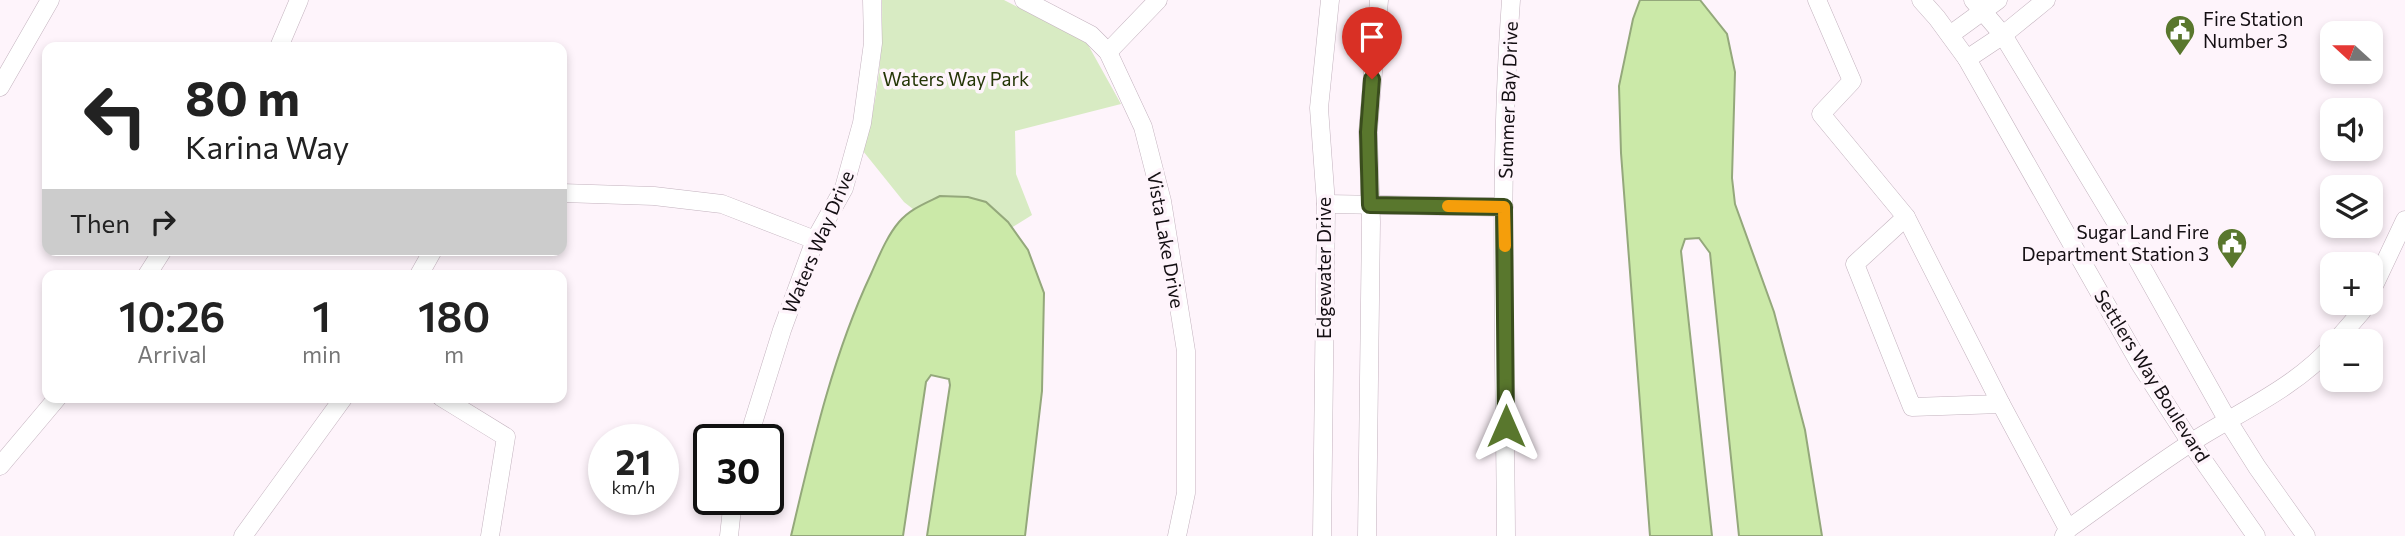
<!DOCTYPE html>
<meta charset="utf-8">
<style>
:root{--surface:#fff;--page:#f6f6f6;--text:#222;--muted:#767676}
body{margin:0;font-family:Commissioner,sans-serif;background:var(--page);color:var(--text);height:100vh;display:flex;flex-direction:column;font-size:26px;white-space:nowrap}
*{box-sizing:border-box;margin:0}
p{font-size:23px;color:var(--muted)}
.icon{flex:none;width:38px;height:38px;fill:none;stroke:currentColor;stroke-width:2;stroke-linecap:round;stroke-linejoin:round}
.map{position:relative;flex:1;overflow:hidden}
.details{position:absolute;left:42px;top:270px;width:525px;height:133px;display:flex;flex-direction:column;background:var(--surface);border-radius:14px;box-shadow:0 4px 10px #0003}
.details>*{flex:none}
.banner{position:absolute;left:42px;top:42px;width:525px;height:214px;border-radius:14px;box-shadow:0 4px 10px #0003;background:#fff;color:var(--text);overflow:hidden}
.needle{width:46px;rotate:291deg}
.controls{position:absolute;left:2320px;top:21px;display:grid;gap:14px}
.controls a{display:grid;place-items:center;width:63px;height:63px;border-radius:14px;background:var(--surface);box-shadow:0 4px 10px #0003;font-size:35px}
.speed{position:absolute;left:588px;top:424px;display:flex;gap:14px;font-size:35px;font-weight:700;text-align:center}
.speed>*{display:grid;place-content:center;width:91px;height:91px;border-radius:50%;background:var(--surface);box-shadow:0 4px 10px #0003;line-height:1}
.speed small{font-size:18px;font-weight:400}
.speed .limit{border:4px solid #111;border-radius:10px;background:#fff;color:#111}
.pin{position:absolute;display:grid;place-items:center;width:60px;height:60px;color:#fff;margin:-72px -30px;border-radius:50% 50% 50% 0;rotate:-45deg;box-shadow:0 0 7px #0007}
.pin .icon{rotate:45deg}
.me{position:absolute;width:77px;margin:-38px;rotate:0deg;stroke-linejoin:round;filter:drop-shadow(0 0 5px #0008)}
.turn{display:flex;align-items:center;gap:24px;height:147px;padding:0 28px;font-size:32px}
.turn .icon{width:91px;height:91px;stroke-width:2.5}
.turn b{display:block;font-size:49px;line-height:60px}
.then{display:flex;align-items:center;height:66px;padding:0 28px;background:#0003;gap:14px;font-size:26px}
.eta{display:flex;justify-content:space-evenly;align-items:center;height:119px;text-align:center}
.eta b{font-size:42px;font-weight:600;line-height:49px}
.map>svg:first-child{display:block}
.green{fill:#d8ebc3}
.water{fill:#cbe9a8;stroke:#94a87b;stroke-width:2}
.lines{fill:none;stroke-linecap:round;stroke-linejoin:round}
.minor-casing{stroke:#c3b2be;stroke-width:19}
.minor{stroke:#fff;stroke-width:18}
.route-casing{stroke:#3a4d1d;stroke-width:18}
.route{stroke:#59772d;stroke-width:12}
.slow{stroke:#f59e0b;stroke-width:12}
.labels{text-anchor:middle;stroke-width:7;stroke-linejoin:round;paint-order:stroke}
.poi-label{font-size:19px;fill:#140f13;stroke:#fef4fb;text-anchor:start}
.park-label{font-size:19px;fill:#253607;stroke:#fef4fb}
.street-label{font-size:19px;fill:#140f13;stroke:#fef4fb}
</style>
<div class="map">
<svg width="2405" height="536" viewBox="0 0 2405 536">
<rect width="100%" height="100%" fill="#fef4fb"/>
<path class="green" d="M882,0H1004L1087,43L1121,104L1015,131L1016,174L1032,215L998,236L923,217L904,202L863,151C878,102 883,51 882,0Z"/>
<g class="water">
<path d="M1640,0H1700L1727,34L1735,72L1732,178L1735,204L1774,312L1805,430L1822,536H1739L1710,253L1699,238L1685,239L1681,251L1712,536H1650L1621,153L1619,86L1633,19Z"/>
<path d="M940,196L968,197L986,202L1008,222L1028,250L1044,293L1042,391L1025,536H927L950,385L949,379L931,375L926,382L903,536H791C812,447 832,357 871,274C879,256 887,236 899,222C910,209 926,203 940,196Z"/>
</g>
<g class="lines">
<g class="minor-casing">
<g id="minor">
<path d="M1024,0L1091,35L1108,52L1143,127L1162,201L1186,351V493L1177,536"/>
<path d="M1817,0L1852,81L1821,114L1906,217L2001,404L2068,529L2064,536"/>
<path d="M1921,0L1937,18L1967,59L2140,364L2191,443L2256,536"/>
<path d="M1973,0L2003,35L2126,239L2228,421L2257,467L2306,536"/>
<path d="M1950,35L1998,0"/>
<path d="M279,47L299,0"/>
<path d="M1108,52L1158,0"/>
<path d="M1967,59L2003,35L2046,0"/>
<path d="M0,87L50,0"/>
<path d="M562,193L654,196L722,204L815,240"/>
<path d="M1326,204L1504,207"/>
<path d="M1906,217L1855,264L1912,407L2001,404"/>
<path d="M147,275L163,250"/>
<path d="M419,275L433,250"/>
<path d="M2371,292L2405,220"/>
<path d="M2336,341L2362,311L2366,303"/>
<path d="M441,397L506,437L490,536"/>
<path d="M748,439L782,330L815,240L844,188L862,123L873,43L872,0"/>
<path d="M0,466L58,397"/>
<path d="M2068,529C2109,500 2150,469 2192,442C2239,412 2295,388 2333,345"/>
<path d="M243,536L344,397"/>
<path d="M729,536L733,499"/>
<path d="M1322,536L1326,204L1319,108L1330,0"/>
<path d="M1367,536L1371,222L1368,132L1379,0"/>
<path d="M1506,536C1505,358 1498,178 1511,0"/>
</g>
</g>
<use href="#minor" class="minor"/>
</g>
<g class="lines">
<g class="route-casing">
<path id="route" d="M1372,79L1368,132L1370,205L1504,207L1506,426"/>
</g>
<use href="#route" class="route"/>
<path class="slow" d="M1448,206L1504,207L1505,246"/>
</g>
<defs>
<g id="civic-pin" transform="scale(1.575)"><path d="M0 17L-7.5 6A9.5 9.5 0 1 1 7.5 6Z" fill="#59772d" stroke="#fef4fb"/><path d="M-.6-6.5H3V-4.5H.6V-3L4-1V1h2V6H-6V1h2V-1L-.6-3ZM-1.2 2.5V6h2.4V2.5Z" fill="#fff"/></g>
</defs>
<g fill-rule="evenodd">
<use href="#civic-pin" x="2180" y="30"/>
<use href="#civic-pin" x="2232" y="243"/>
</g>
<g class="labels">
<g class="poi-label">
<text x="2203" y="26">Fire Station<tspan x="2203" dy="22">Number 3</tspan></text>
<text x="2209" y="239" text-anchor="end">Sugar Land Fire<tspan x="2209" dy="22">Department Station 3</tspan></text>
</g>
<g class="park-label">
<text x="956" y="86">Waters Way Park</text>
</g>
<g class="street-label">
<text transform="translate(1508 100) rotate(-88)" y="7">Summer Bay Drive</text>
<text transform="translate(1166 240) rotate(80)" y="7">Vista Lake Drive</text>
<text transform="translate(818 242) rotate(-67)" y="7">Waters Way Drive</text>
<text transform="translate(1324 268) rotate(-90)" y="7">Edgewater Drive</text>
<text transform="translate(2152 376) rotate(58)" y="7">Settlers Way Boulevard</text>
</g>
</g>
</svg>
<div class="controls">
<a><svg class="needle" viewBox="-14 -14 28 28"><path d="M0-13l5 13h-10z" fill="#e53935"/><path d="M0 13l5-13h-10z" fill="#767676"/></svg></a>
<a><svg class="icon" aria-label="sound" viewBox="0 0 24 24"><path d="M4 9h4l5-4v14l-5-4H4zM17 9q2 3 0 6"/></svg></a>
<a><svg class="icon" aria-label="layers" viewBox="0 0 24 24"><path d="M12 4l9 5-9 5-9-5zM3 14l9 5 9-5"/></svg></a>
<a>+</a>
<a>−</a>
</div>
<div class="speed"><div>21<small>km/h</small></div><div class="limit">30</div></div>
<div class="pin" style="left:1372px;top:79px;background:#d93025"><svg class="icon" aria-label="arrive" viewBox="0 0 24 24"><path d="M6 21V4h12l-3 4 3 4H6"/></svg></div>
<svg class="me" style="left:1506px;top:426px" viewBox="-20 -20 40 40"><path d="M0-17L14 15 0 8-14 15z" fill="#59772d" stroke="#fff" stroke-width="4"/></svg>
<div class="banner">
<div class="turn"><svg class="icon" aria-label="left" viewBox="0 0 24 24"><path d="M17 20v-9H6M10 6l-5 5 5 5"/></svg><div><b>80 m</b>Karina Way</div></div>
<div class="then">Then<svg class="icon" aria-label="right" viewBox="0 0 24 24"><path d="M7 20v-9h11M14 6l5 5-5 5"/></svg></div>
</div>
<section class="details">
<div class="eta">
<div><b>10:26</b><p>Arrival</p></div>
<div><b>1</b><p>min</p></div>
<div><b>180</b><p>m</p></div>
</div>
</section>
</div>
